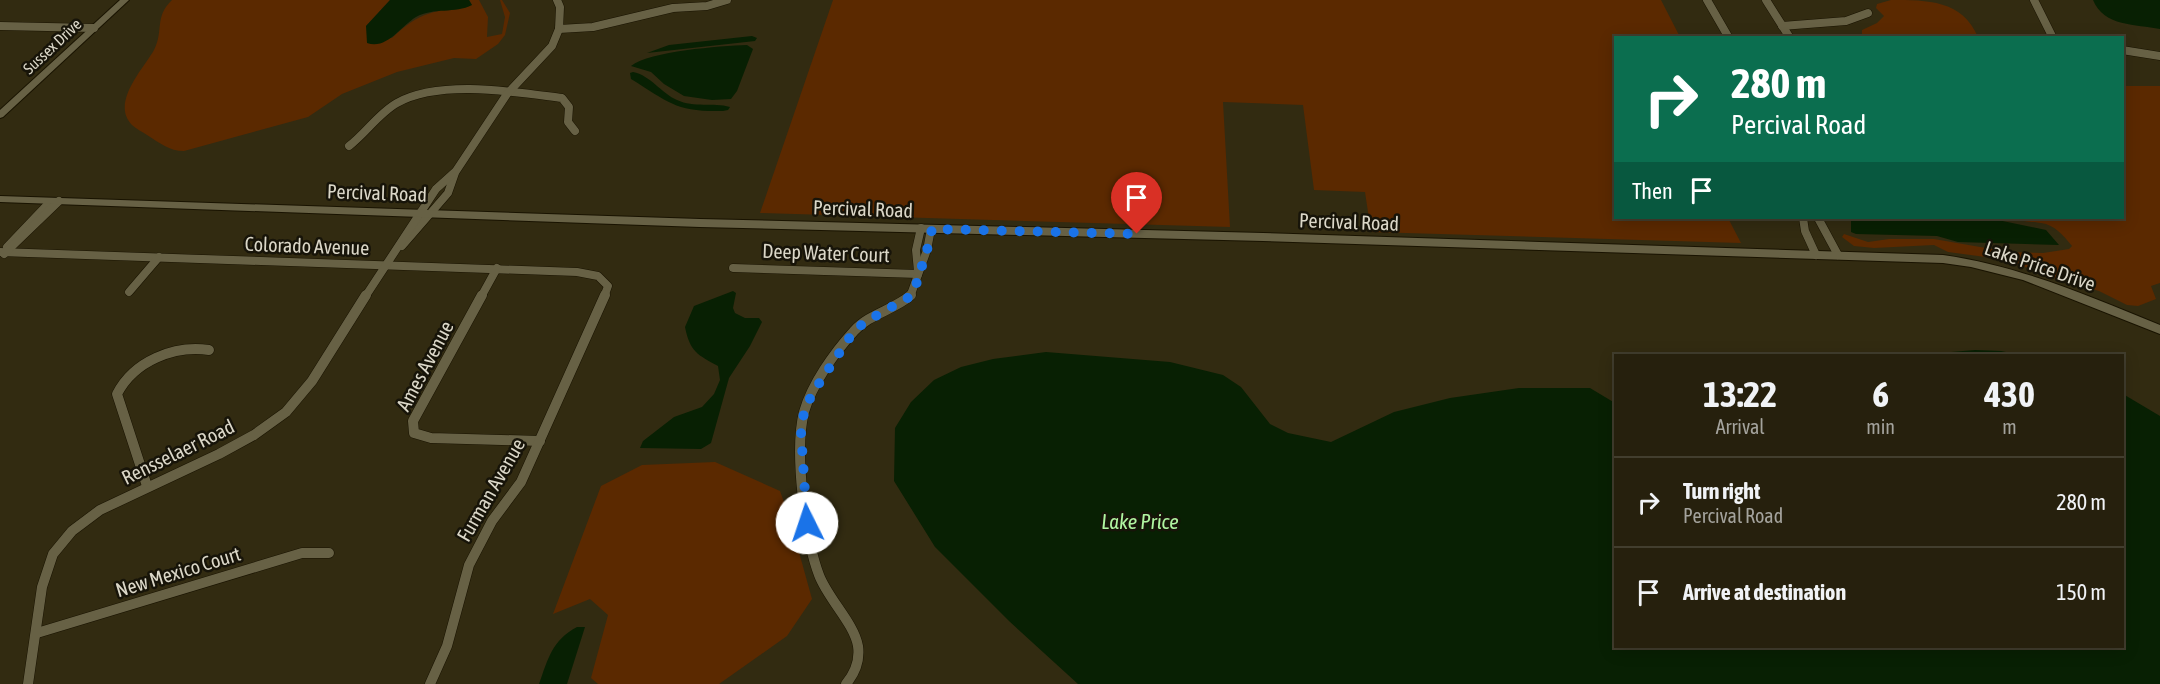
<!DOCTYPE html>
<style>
:root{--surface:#26200d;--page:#2e2816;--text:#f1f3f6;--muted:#a4a39d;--line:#423e2e}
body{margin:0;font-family:"Asap Condensed",sans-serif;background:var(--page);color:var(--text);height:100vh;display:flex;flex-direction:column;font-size:22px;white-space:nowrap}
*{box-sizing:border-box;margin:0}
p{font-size:20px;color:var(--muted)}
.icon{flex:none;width:33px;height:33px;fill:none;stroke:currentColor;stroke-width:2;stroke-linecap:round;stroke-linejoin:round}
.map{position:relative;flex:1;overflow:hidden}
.details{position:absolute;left:1614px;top:354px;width:510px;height:294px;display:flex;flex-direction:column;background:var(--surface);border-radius:0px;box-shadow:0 3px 15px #0003,0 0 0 2px var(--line)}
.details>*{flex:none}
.guide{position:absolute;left:1614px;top:36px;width:510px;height:183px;border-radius:0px;box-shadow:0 3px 15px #0003,0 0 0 2px var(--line);background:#0b6e4f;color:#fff;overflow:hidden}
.pin{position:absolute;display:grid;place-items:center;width:51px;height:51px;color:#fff;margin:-62px -26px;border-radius:50% 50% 50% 0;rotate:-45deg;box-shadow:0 0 6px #0007}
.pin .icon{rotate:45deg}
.me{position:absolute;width:66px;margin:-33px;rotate:356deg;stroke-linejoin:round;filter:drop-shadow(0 0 4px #0008)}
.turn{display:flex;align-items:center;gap:21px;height:126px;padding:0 18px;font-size:27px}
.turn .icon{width:78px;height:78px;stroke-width:2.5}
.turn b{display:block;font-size:42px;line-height:51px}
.then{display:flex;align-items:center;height:57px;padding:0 18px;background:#0003;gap:12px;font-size:22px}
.eta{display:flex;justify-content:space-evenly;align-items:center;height:102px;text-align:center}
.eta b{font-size:36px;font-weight:700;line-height:42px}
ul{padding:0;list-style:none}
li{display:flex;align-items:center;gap:18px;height:90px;padding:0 18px;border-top:2px solid var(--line)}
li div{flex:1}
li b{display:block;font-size:22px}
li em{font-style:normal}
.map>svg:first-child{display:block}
.green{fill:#5b2900}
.water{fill:#082003}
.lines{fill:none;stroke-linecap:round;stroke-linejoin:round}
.minor-far1-casing{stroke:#191300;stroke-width:9}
.minor-casing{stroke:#191300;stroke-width:11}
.tertiary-casing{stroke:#191300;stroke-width:2}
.minor-far1{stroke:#676145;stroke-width:8}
.minor{stroke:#676145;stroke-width:10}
.tertiary{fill:#676145;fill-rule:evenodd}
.route{stroke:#1a73e8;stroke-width:10;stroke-dasharray:0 18}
.labels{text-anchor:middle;stroke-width:5;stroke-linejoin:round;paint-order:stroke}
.far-street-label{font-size:16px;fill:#dbd7c8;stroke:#171409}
.street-label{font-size:20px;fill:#dbd7c8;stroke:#171409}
.water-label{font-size:21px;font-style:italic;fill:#b0f5a1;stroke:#171409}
</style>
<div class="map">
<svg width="2160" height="684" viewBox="0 0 2160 684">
<rect width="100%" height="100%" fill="#322b11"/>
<g class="green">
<path d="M172,0H390L366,26L392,38C420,11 435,11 472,5L469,0H479L488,17L487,37L502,34L505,17L500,0H502L510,13L505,35L498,44L476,59L454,58L397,72L342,94L308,117L184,151C169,151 160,143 147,135C143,132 136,129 132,125C110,103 144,68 154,50C164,31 154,17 172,0Z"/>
<path d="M833,0H1661L1680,37L1616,38V218H1728L1741,243L1371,232L1365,192L1314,190L1303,105L1223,102L1230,227L760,213Z"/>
<path d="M1891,0C1928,0 1962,0 1978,37H1862V30L1877,23L1884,16L1876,8L1877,4Z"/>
<path d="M2123,86H2160V283L2151,286L2156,299L2138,306L2127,305L2099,291L2050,277L2008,260L1948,252L1934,245L1874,248L1854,246L1842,237L1844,234L1868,242L1889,239H1934L2009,252L2043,253L2069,249L2072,246C2063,235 2055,225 2041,223C2031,221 2025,223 2016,218H2122Z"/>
<path d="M715,462L780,491L789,516L812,599L787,636L719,684H598L591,678L608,615L590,599L553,614L601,486L642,465Z"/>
</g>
<g class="water">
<path d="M390,0H469L472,5C455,14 434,7 416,17C401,26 387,50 367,43L366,26Z"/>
<path d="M2093,0H2160V29C2136,24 2104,27 2093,0Z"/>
<path d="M752,36L757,38L755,41L647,53L669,45Z"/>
<path d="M747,45L753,49L737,91L731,99L712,100L684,96L664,84L651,72L631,66C650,51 720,46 747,45Z"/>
<path d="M633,72C650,75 661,93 677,100C694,108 713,102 730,107L728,110L723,111C676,112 670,103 631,79L630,73Z"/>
<path d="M1851,218H1988L2046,230L2059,245L1958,242L1937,236L1856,234L1851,232Z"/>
<path d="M733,291L736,293L733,308L735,313L745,318H759L762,322L750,346L729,378L711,443L701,449L640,448L643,441L674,417L702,407L714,394L720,380L718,366C698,355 690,352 685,327L694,306Z"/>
<path d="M1975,350L2001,351L2021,355H1936L1939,353Z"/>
<path d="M1046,352L1170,362L1223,375L1241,387L1270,424L1288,433L1331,442L1394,412L1450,398L1519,388H1590L1615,403L1616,646H2122L2123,394L2160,416V684H1078L1009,621L935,547L894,481L895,428L911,402L934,380L961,367L993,359Z"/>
<path d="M577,627H585L567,684H539C548,659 552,640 577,627Z"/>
</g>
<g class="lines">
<g class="minor-far1-casing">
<g id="minor-far1">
<path d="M1707,0L1729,38"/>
<path d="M1766,0L1790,38"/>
<path d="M2034,0L2053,38"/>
<path d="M0,26L94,28"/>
<path d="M1782,26L1846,21L1868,13"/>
<path d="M559,29L593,27L673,8L707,6L727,0"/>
<path d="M2122,50L2160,56"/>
<path d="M349,146C366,133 379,113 397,103C440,79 515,92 562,98L569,107L568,122L575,131"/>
<path d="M1803,218L1805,231L1816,255"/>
<path d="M1818,218L1838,255"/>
<path d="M402,246L448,193L455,173"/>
<path d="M7,247L47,205"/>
<path d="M0,252L577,272L598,276L608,286L604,297"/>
<path d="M4,254L59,201"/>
<path d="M733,268L918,274"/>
<path d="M918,271L916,250L921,228"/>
<path d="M129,292L159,257"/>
<path d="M365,297L436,189L456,171L507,94L552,46L559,29L560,7L557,0"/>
<path d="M481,297L497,268"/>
<path d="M910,297L927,250L931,229"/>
</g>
</g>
<g class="minor-casing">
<g id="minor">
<path d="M482,295L413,421L414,433L431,438L540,441"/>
<path d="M147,486L117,394C134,361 174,345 209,350"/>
<path d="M37,633L302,553H329"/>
<path d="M28,684L42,587L53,554L72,531L100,510L219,454L254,435L286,412L312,381L366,295"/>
<path d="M430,684L447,646L469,565L492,521L521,482L605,295"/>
<path d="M846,684C855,673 860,660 858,646C854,623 828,599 819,575C805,538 794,451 804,412C812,384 834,353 854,331C869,314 894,310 911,295"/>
</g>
</g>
<g class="tertiary-casing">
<g id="tertiary">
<path d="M120,0H129L3,117L0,118V110Z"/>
<path d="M0,196L700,219L1263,233L1943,255C2020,266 2089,296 2160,325V334L2023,280L1971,267L1943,263L1263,241L700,227L0,202Z"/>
</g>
</g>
<use href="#minor-far1" class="minor-far1"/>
<use href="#minor" class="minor"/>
<use href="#tertiary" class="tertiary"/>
</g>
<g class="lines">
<path class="route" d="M807,523L801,432L804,412L812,394L854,331L865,322L911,296L915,288L927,250L932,229L1137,234"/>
</g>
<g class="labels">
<g class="far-street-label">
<text transform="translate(52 46) rotate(-43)" y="6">Sussex Drive</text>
</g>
<g class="street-label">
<text transform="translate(377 193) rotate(2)" y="7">Percival Road</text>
<text transform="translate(863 209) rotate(2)" y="7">Percival Road</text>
<text transform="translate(1349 222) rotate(2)" y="7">Percival Road</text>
<text transform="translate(307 246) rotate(2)" y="7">Colorado Avenue</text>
<text transform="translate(826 253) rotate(2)" y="7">Deep Water Court</text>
<text transform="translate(2040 266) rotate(19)" y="7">Lake Price Drive</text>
<text transform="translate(425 366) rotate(-62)" y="7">Ames Avenue</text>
<text transform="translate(178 452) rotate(-26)" y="7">Rensselaer Road</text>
<text transform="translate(491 490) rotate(-60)" y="7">Furman Avenue</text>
<text transform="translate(178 572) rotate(-17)" y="7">New Mexico Court</text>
</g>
<g class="water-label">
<text x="1140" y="529">Lake Price</text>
</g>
</g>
</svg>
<div class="pin" style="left:1137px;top:234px;background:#d93025"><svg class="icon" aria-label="arrive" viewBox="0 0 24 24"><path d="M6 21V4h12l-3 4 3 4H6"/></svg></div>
<svg class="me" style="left:807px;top:523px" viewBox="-20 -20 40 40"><circle r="19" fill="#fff"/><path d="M0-13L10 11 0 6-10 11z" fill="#1a73e8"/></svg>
<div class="guide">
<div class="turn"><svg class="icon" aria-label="right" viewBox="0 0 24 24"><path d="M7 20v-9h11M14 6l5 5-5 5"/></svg><div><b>280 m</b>Percival Road</div></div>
<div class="then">Then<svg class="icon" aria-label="arrive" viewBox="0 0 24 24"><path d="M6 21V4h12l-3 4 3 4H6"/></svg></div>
</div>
<section class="details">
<div class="eta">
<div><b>13:22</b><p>Arrival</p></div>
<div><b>6</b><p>min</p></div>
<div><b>430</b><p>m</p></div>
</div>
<ul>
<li><svg class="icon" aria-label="right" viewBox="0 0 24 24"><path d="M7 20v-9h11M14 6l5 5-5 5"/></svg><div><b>Turn right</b><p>Percival Road</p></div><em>280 m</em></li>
<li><svg class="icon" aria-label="arrive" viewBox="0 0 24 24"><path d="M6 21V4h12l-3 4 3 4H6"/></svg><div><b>Arrive at destination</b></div><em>150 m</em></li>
</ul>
</section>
</div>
